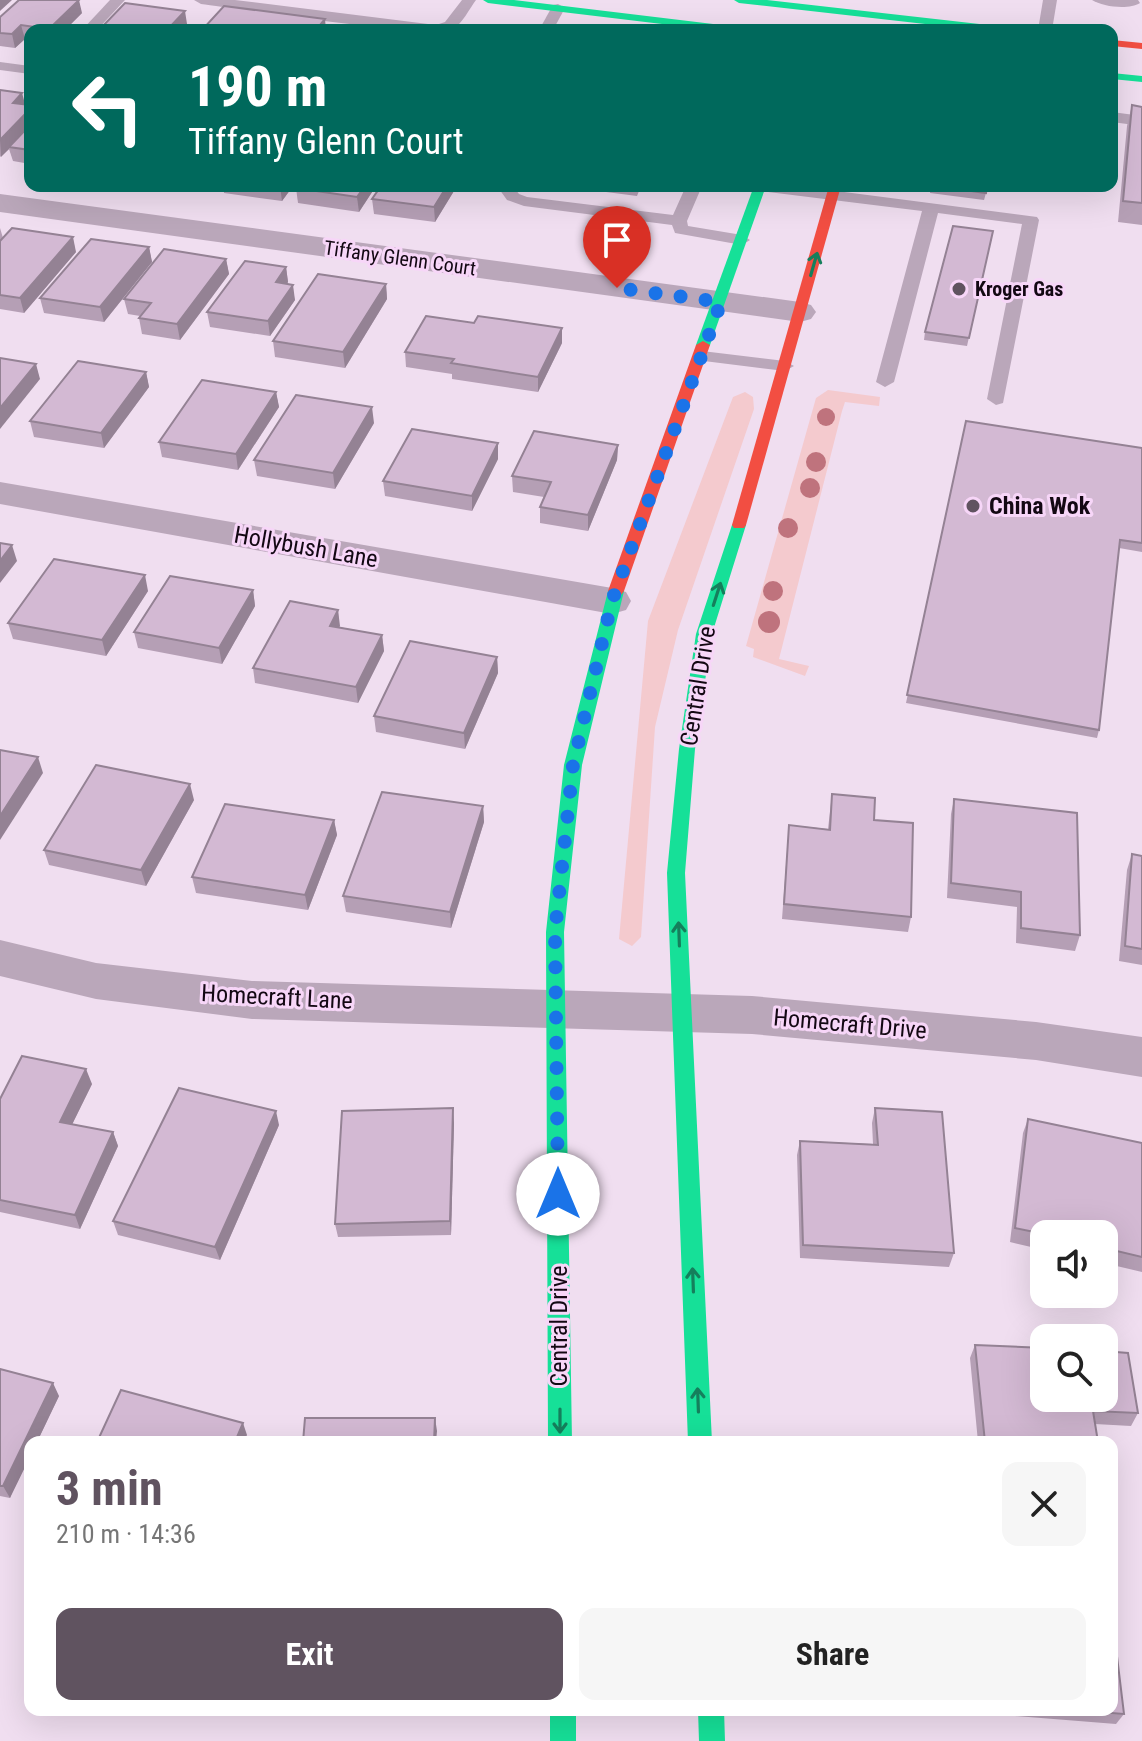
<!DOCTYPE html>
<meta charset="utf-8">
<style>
:root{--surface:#fff;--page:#f6f6f6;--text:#222;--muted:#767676;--accent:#605360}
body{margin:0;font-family:"Roboto Condensed",sans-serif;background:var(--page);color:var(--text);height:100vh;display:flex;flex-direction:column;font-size:30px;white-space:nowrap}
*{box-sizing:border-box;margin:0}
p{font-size:26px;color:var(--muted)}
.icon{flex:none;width:44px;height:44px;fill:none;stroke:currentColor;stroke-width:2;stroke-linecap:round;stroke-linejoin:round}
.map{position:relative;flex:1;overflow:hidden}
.side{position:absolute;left:24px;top:1436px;width:1094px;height:280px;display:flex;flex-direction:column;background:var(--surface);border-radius:16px;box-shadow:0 8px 32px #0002}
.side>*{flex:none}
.banner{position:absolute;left:24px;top:24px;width:1094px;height:168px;border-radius:16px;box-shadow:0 8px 32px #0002;background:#00695c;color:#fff;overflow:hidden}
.controls{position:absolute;left:1030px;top:1220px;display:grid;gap:16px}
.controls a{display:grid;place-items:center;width:88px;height:88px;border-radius:16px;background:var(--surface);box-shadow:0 8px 32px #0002;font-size:40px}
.pin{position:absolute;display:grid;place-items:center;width:68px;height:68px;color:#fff;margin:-82px -34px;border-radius:50% 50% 50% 0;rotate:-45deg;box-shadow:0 0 8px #0007}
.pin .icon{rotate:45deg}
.me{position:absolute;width:88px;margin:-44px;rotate:0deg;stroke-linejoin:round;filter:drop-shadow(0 0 6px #0008)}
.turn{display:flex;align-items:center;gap:28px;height:168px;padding:0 32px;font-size:36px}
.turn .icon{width:104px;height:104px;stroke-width:2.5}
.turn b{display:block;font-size:56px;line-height:68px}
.round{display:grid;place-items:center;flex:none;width:84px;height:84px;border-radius:16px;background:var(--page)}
.overview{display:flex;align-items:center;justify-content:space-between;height:136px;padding:0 32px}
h1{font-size:48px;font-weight:700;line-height:60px;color:var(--accent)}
.button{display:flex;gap:16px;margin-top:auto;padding:16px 32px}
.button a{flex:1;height:92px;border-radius:16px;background:var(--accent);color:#fff;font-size:32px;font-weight:700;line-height:92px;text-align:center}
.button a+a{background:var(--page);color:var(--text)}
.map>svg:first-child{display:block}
.green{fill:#f4cace}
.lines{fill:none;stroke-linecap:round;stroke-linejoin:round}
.lane{fill:#baa7ba;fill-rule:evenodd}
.street{fill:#baa7ba;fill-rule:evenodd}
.fast{fill:#16e098;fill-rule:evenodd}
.jam{fill:#f24e42;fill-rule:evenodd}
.tree{fill:#bf737d}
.wall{fill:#b59fb5}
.shaded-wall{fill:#948294}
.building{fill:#d3b9d3;stroke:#948294;stroke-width:2}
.oneway{stroke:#157f5c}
.route{stroke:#1a73e8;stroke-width:14;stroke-dasharray:0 25.2}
.poi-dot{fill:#605360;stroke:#f7d6f8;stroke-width:3}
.labels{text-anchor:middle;stroke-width:6;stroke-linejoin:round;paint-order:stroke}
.far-street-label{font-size:20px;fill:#130813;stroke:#f7d6f8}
.far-poi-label{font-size:20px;font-weight:bold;fill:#130813;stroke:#f7d6f8;text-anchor:start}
.poi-label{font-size:24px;font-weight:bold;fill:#130813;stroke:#f7d6f8;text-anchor:start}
.street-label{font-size:24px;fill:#130813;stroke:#f7d6f8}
</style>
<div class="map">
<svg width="1142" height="1741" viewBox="0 0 1142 1741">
<rect width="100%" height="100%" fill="#f0def0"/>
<g class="green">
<path d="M828,390L880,397L879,406L845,402L842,411L779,659L809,666L805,676L753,657L754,649L746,646L816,398Z"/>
<path d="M745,392L753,397L754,409L678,630L655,727L641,937L632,946L619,939L648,621L733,397Z"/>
</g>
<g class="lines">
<g class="lane">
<path d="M110,0H125L97,30H82Z"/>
<path d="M194,0H235L436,25L445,22L462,0H476C470,8 462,24 453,29C432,39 238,9 201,4Z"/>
<path d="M1043,0H1057L1052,30H1038Z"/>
<path d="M1092,0H1138L1140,3C1129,10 1103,7 1092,0Z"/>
<path d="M558,4L565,8L553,30H539L553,5Z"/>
<path d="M0,62L30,66V74L0,70Z"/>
<path d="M1112,112L1142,116V126L1112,122Z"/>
<path d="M497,186H513L519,194L527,197L673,215L686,186H702L687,221L688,226L742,235L750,240L742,245L675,233L672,225L524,206L507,200Z"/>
<path d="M752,186H798L1037,217L1039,220L1003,403L996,405L987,399L1022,224L938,213L894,382L885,387L876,382L922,211L760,191Z"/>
<path d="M702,351L785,361L794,366L785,371L696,360L693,356L696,352Z"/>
</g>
<g class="street">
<path d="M0,194L800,302L811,305L816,312L811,319L800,322L0,212Z"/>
<path d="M0,482L612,588L626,592L631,601L626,610L612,614L0,504Z"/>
<path d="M0,940L96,963L252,981L752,996L1036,1022L1142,1037V1077L1036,1060L752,1034L252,1019L96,999L0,976Z"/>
</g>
<g class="fast">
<path d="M483,0H514L738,27L743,30H712L488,3Z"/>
<path d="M734,0H767L1006,27L1011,30H978L739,3Z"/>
<path d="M1112,73L1142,76V82L1112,79Z"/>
<path d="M754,186H766L710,345L708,348H698L696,345Z"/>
<path d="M739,520L746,525L712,634L695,749L685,873L712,1442H688L667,873L679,749L696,634L732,525Z"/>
<path d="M616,586L624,591L582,765L564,932L572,1442H548L546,932L564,765L608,591Z"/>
<rect x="550" y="1710" width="26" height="31"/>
<path d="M698,1710H724L725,1741H699Z"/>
</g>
<g class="jam">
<path d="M1112,40L1142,43V49L1112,46Z"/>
<path d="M829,186H841L746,525L744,528H734L732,525Z"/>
<path d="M703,341L710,345L624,591L621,595H611L608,591L696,345Z"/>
</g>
</g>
<g class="tree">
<circle cx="826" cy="417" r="9"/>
<circle cx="816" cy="462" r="10"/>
<circle cx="810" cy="488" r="10"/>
<circle cx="788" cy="528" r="10"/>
<circle cx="773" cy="591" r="10"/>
<circle cx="769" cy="622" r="11"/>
</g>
<g class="wall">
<path d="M82,13L65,30H30V40L25,39L15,48L0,46V17Z"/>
<path d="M0,90L25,104L30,105V164L13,161L9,149L0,157Z"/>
<path d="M1132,105L1142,107V225L1118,222L1127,126Z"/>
<path d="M223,186H293L282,201L224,193Z"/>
<path d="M298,186H376L359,212L298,203L296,188Z"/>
<path d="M381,186H457L435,222L374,214L372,199Z"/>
<path d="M560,186H641L637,196Z"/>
<path d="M931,186H988L984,200L930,193Z"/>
<path d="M0,228L3,238L76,252L24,313L0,309Z"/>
<path d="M993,231L967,346L924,340L925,332Z"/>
<path d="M149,247L152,262L104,322L44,313L40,298Z"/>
<path d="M226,259L229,274L180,340L142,334L139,318L140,316L128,314L124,299Z"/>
<path d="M286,267L288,282L287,284L295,300L270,336L210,327L207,312Z"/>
<path d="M386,284L387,299L345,368L275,357L273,341Z"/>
<path d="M562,343L538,392L452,379V374L406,367L405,352Z"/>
<path d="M146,372L149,387L104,448L34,437L30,421Z"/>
<path d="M276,392L279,407L238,470L162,457L159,442Z"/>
<path d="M966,421L1142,448V552L1119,548L1099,730L1097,738L906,703Z"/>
<path d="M374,423L335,489L257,476L254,460Z"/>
<path d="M618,445L617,460L588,531L540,523V507L544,497L513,492L512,476Z"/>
<path d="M498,459L472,511L385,496L383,481Z"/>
<path d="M253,590L255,606L222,664L138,648L134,632Z"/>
<path d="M148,591L106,656L13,639L8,623Z"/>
<path d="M338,610L339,627L382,635L384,651L358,703L255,683L253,668Z"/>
<path d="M497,657L498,673L465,749L376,732L374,716Z"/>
<path d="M832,794L874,820L911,917L908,932L782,919L789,825L828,829Z"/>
<path d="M954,799L1080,935L1075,951L1016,943L1017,907L947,898L951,814Z"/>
<path d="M194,800L146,886L49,865L44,850Z"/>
<path d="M483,806L484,822L451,928L346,912L343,896Z"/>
<path d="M334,820L337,835L308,910L196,893L192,877Z"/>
<path d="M1132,854L1142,856V965L1119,961L1127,870Z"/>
<path d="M92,1084L72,1124L113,1132L118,1146L80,1229L0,1212V1099Z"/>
<path d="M875,1108L954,1253L949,1267L800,1258L797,1155L800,1141L873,1144L872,1123Z"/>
<path d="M1028,1119L1142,1143V1272L1104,1263V1234H1044V1250L1010,1242L1023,1133Z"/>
<path d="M454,1123L451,1235L338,1237L335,1224Z"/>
<path d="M279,1125L220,1260L118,1235L113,1221Z"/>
<path d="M975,1345L1138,1413L1131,1426L1095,1424L1098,1442H978L970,1358Z"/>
<path d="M0,1369L59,1396L37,1442H30L10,1498L0,1496Z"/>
<path d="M1015,1710H1112L1124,1714L1116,1724L1015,1716Z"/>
</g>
<g class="shaded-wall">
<path d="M0,0H12L0,11Z"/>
<path d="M79,0L82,13L65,30H49V29Z"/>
<path d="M185,11L187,24L182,30H167Z"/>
<path d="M325,19L326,30H316Z"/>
<path d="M21,25L25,39L15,48L12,34Z"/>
<path d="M22,93L26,107L13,103Z"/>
<path d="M30,109V127L9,147V149L1,157L0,140Z"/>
<path d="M280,186H293L282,201Z"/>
<path d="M365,186H376L359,212L357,197Z"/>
<path d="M447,186H457L435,222L434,207Z"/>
<path d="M73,237L76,252L24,313L20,298Z"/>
<path d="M149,247L152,262L104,322L100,307Z"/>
<path d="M226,259L229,274L180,340L177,324Z"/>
<path d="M286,267L288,282L278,297L276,282Z"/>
<path d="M386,284L387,299L345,368L343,352Z"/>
<path d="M293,285L295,300L270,336L268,321Z"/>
<path d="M562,328V343L538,392V377Z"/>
<path d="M36,364L40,379L0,429V408Z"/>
<path d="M146,372L149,387L104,448L101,433Z"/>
<path d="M276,392L279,407L238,470L236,454Z"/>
<path d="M372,407L374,423L335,489L333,473Z"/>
<path d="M498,443V459L472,511V496Z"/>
<path d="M618,445L617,460L588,531V515Z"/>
<path d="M12,545L17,561L0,583V561Z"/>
<path d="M145,575L148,591L106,656L102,640Z"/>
<path d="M253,590L255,606L222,664L219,648Z"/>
<path d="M338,610L340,626L332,641L330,626Z"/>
<path d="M382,635L384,651L358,703L356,687Z"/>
<path d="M497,657L498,673L465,749L464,733Z"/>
<path d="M38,757L43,773L0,840V816Z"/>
<path d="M190,784L194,800L146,886L141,870Z"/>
<path d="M483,806L484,822L451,928L450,912Z"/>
<path d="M334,820L337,835L308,910L305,895Z"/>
<path d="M86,1069L92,1084L66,1137L60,1122Z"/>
<path d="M453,1108L454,1123L451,1235L450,1221Z"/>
<path d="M276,1111L279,1125L220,1260L215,1247Z"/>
<path d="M113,1132L118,1146L80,1229L75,1215Z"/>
<path d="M53,1383L59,1396L37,1442H30V1457L10,1498L3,1486Z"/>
<path d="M435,1418L437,1431L436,1442H434Z"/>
<path d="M243,1423L247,1435L244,1442H235Z"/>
</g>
<g class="building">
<path d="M19,0H79L49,29L21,25L12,34L0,33V17Z"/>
<path d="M125,3L185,11L167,30H99Z"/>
<path d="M224,6L325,19L316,30H202Z"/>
<path d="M338,27L361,30H336Z"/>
<path d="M0,90L22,93L13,103L30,105V109L0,140Z"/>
<path d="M1132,105L1142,107V203L1123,201Z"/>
<path d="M30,125V150L9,147Z"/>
<path d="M298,186H365L357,197L296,188Z"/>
<path d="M381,186H447L434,207L372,199Z"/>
<path d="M936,186H987L986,193Z"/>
<path d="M953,226L993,231L969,338L925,332Z"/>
<path d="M12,228L73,237L20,298L0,295V241Z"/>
<path d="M91,239L149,247L100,307L40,298Z"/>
<path d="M164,249L226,259L177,324L139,318L151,303L124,299Z"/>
<path d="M245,261L286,267L276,282L293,285L268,321L207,312Z"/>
<path d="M318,274L386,284L343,352L273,341Z"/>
<path d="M426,316L474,323L478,316L562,328L538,377L451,363L454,359L405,352Z"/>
<path d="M0,358L36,364L0,408Z"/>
<path d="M78,361L146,372L101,433L30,421Z"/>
<path d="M202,380L276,392L236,454L159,442Z"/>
<path d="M296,395L372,407L333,473L254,460Z"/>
<path d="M966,421L1142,448V543L1120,540L1099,730L907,695Z"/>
<path d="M412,429L498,443L472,496L383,481Z"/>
<path d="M534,431L618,445L588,515L540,507L551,482L512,476Z"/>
<path d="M0,543L12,545L0,561Z"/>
<path d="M54,559L145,575L102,640L8,623Z"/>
<path d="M170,576L253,590L219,648L134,632Z"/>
<path d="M290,601L338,610L330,626L382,635L356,687L253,668Z"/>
<path d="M410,641L497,657L464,733L374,716Z"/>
<path d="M0,750L38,757L0,816Z"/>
<path d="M96,765L190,784L141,870L44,850Z"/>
<path d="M382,792L483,806L450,912L343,896Z"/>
<path d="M832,794L875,798L874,820L913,823L911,917L784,904L789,825L830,830Z"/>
<path d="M954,799L1077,813L1080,935L1021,928V892L951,883Z"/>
<path d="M225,804L334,820L305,895L192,877Z"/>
<path d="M1132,854L1142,856V949L1125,946Z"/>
<path d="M22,1056L86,1069L60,1122L113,1132L75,1215L0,1200V1099Z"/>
<path d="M179,1088L276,1111L215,1247L113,1221Z"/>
<path d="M453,1108L450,1221L335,1224L342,1111Z"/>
<path d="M875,1108L942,1112L954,1253L803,1245L800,1141L878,1145Z"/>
<path d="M1028,1119L1142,1143V1257L1104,1248V1234H1044L1015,1228Z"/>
<path d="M975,1345L1044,1348V1398H1104V1351L1128,1353L1138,1413L1093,1411L1098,1442H985Z"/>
<path d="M0,1369L53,1383L3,1486H0Z"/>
<path d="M121,1390L243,1423L235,1442H97Z"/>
<path d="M305,1418H435L434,1442H303Z"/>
<path d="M1112,1615L1124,1714L1072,1710H1112Z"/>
</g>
<defs><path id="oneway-shaft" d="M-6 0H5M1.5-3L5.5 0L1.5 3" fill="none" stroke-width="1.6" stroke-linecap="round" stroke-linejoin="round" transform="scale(2)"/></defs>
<g class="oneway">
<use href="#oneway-shaft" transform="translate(814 264) rotate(-74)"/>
<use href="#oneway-shaft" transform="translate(717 594) rotate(-72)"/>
<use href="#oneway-shaft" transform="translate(679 934) rotate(-92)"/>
<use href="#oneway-shaft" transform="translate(693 1280) rotate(-92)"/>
<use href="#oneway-shaft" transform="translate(698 1400) rotate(-92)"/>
<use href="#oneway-shaft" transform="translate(560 1421) rotate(90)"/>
</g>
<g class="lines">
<path class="route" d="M558,1194L555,932L573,765L612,601L721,302L617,288"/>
</g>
<g class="poi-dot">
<circle cx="959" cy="289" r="8"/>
<circle cx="973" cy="506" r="8"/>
</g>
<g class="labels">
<g class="far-street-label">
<text transform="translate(400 258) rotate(8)" y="7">Tiffany Glenn Court</text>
</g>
<g class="far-poi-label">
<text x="975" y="296">Kroger Gas</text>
</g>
<g class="poi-label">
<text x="989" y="514">China Wok</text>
</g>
<g class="street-label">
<text transform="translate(306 547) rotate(10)" y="8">Hollybush Lane</text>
<text transform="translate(698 686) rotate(-81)" y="8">Central Drive</text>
<text transform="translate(277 997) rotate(3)" y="8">Homecraft Lane</text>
<text transform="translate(850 1024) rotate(5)" y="8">Homecraft Drive</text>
<text transform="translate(559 1326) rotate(-90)" y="8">Central Drive</text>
</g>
</g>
</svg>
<div class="controls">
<a><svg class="icon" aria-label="sound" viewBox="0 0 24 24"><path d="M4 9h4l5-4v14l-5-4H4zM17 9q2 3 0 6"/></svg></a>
<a><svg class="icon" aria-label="search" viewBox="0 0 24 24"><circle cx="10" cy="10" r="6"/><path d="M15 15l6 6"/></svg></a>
</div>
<div class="pin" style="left:617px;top:288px;background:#d93025"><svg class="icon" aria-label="arrive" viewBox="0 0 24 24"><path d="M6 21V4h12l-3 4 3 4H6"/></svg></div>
<svg class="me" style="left:558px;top:1194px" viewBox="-20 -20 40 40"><circle r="19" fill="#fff"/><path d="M0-13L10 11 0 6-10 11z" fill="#1a73e8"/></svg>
<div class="banner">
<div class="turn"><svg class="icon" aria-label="left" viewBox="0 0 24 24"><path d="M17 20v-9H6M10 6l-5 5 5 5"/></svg><div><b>190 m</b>Tiffany Glenn Court</div></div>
</div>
<section class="side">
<div class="overview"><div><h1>3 min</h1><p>210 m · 14:36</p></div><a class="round"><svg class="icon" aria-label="close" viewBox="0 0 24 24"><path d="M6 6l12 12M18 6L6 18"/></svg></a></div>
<div class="button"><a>Exit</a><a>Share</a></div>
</section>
</div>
